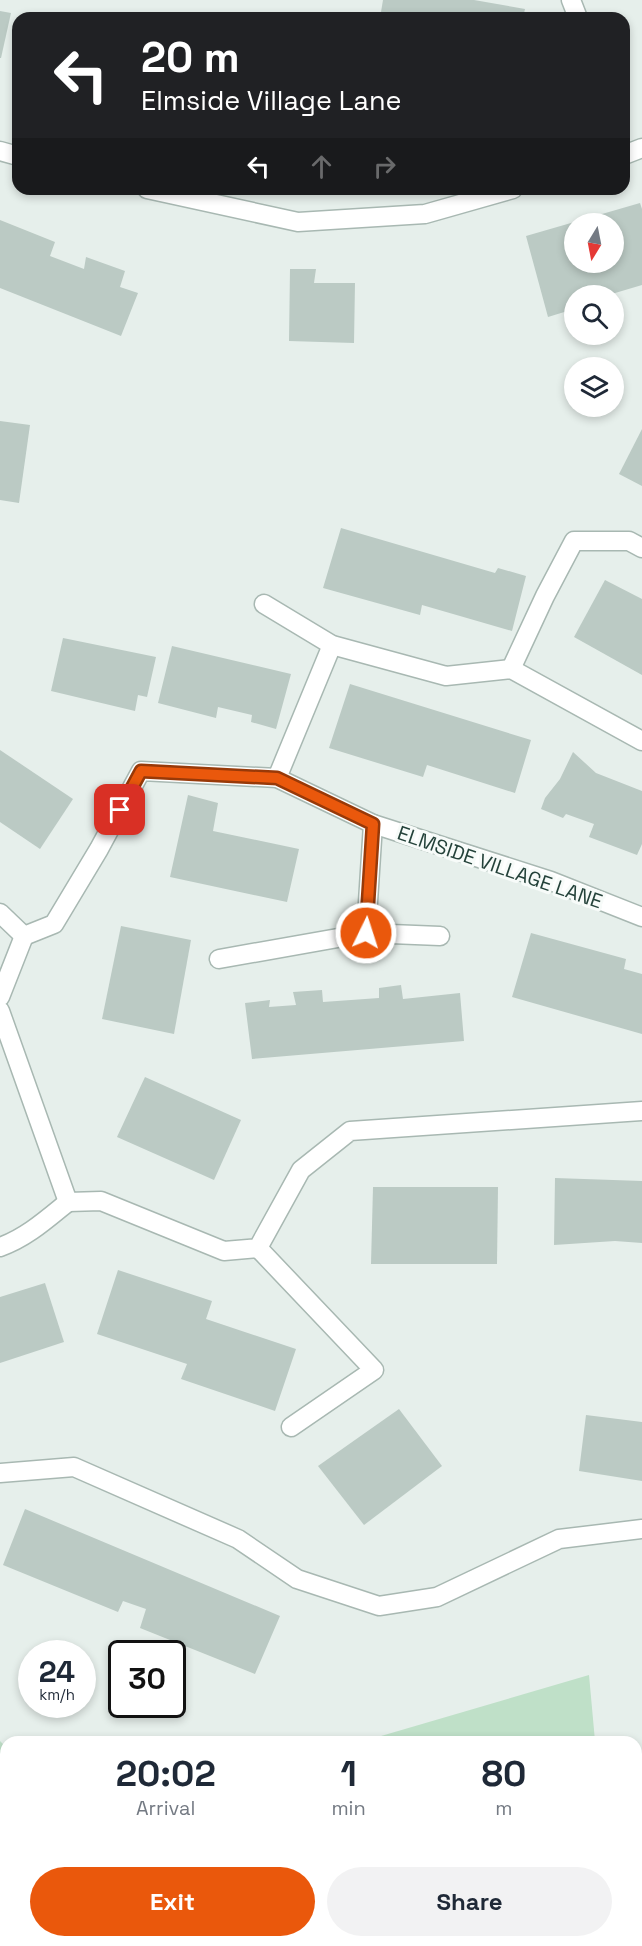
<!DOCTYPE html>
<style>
:root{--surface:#fff;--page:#f2f2f3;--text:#1f2937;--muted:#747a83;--accent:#ea580c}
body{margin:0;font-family:"Space Grotesk",sans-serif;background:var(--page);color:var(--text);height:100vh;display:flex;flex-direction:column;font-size:22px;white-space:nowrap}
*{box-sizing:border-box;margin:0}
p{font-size:20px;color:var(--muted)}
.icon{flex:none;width:33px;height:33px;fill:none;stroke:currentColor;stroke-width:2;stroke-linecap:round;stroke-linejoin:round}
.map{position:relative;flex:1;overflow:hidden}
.panel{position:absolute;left:0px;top:1736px;width:642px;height:212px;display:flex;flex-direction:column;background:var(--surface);border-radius:18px 18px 0 0;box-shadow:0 3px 9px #0003}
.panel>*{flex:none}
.hud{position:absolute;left:12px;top:12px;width:618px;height:183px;border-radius:18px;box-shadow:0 3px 9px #0003;background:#202124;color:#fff;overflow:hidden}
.needle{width:39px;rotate:190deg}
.fabs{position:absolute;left:564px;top:213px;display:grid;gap:12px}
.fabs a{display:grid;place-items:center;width:60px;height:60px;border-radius:50%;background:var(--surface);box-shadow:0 3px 9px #0003;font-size:30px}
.speed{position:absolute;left:18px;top:1640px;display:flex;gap:12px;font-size:30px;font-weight:700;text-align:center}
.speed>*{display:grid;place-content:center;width:78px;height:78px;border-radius:50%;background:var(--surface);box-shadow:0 3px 9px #0003;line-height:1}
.speed small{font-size:15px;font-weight:400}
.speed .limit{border:3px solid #111;border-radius:9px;background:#fff;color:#111}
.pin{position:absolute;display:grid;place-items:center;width:51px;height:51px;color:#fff;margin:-26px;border-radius:12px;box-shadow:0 3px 9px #0006}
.me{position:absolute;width:66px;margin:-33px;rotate:4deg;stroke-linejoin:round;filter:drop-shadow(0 0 4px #0008)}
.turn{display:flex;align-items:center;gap:21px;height:126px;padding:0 30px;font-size:27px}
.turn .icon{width:78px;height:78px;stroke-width:2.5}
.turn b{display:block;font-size:42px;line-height:51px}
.lanes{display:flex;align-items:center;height:57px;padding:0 30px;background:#0003;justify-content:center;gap:30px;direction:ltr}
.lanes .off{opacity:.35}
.eta{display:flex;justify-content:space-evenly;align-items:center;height:102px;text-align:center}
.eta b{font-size:36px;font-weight:600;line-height:42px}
.cta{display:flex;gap:12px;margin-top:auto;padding:12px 30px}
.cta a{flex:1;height:69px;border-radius:36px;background:var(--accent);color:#fff;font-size:24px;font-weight:600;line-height:69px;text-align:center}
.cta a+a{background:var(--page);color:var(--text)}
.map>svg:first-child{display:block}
.green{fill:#bfe0c8}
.building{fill:#bbcac4;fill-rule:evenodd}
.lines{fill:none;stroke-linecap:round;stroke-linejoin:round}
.street-casing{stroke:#a8b8b2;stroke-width:21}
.street{stroke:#fff;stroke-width:18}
.route-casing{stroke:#983908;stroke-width:15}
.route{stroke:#ea580c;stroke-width:10}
.labels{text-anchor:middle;stroke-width:6;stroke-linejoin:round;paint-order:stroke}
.street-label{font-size:20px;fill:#24423a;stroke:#f7fbf9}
</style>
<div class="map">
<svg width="642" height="1946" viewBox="0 0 642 1946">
<rect width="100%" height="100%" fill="#e6efeb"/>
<g class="green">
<path d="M589,1675L595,1741H364Z"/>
<path d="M0,1741L6,1747V1941H608L609,1946H0Z"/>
</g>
<g class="building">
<path d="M383,0H474L525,9L523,18H380Z"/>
<path d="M0,11L11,13L1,58H0Z"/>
<path d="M640,203L642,209V285L605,296H574V309L548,317L526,236ZM574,224H614V262H574Z"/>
<path d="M0,220L55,242L50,256L84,269L86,257L125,271L120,287L138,293L121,336L0,288Z"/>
<path d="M290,269H316L314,283H355L354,343L289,341Z"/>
<path d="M0,421L30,425L19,503L0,500Z"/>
<path d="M642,429V486L619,474Z"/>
<path d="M341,528L495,573L498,568L526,576L512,631L422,605L420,615L323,588Z"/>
<path d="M605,580L642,599V675L574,637Z"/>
<path d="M63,638L156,657L147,697L138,695L135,711L51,691Z"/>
<path d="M172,646L291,674L276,729L251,722L252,715L218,707L216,718L158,703Z"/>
<path d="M350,684L531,740L515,793L427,765L423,777L329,748Z"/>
<path d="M0,750L73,799L40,849L0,822Z"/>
<path d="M573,752L596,773L642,791V844L637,855L589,837L594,824L566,814L563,818L541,809L545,798L560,779Z"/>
<path d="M188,795L218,803L213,831L299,849L287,902L170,877Z"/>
<path d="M121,926L191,940L174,1034L102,1019Z"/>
<path d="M531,933L626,959L624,969L642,974V1034L512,997Z"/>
<path d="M401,985L403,999L460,993L464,1041L252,1059L245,1003L270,1000L269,1007L296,1005L293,992L322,990L323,1002L379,998V988Z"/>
<path d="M145,1077L241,1120L214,1180L117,1137Z"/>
<path d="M555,1178L642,1181V1243L615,1241L554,1245Z"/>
<path d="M373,1187H498L497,1264H371Z"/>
<path d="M118,1270L212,1301L206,1319L296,1349L275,1411L181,1379L187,1364L97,1334Z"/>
<path d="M45,1283L64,1342L0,1363V1297Z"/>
<path d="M399,1409L442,1466L364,1525L318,1466Z"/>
<path d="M586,1415L642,1422V1481L579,1471Z"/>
<path d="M25,1509L280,1616L255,1674L140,1628L146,1609L123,1601L118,1612L3,1565Z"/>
</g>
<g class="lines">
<g class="street-casing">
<g id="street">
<path d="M571,0L578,18"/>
<path d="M0,151L18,156"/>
<path d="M624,155L642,148"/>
<path d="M147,189L298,222L425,214L513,189"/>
<path d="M264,604L332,645L446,676L511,669L642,741"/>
<path d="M511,669L545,596L574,541H629L642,548"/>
<path d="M277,778L332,645"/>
<path d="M0,913L24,936L54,924L99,849L141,771L277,778L373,824L551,881L642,917"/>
<path d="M366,933L373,824"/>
<path d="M219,959L366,933L440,936"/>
<path d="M0,997L24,936"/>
<path d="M0,1011L68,1202L101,1201L224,1251L258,1248L301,1170L350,1131L642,1111"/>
<path d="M0,1247C26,1238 47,1219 68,1202"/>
<path d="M258,1248L374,1370L291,1427"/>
<path d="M0,1473L74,1467L238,1539L297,1579L379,1606L437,1597L559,1539L642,1529"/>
</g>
</g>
<use href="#street" class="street"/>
</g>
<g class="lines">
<g class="route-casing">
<path id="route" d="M120,810L141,771L277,778L373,824L366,933"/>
</g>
<use href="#route" class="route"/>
</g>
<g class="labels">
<g class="street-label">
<text transform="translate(500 867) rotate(19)" y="7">ELMSIDE VILLAGE LANE</text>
</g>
</g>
</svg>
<div class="fabs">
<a><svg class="needle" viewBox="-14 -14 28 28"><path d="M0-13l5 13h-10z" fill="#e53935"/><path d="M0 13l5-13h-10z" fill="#747a83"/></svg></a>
<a><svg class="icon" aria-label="search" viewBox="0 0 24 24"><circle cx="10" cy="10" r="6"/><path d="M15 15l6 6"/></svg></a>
<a><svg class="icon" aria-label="layers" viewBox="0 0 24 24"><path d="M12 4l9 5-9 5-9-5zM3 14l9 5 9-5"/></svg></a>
</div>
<div class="speed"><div>24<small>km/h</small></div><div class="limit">30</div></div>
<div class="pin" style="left:120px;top:810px;background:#d93025"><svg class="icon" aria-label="arrive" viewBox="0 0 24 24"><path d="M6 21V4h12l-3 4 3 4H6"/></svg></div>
<svg class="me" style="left:366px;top:933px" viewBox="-20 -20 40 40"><circle r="17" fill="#ea580c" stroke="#fff" stroke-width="3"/><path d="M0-11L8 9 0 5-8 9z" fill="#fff"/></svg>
<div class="hud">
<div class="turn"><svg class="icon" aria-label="left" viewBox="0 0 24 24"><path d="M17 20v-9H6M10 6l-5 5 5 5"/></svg><div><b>20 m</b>Elmside Village Lane</div></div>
<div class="lanes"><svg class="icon" aria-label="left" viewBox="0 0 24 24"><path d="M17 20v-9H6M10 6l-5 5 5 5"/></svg><svg class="icon off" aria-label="ahead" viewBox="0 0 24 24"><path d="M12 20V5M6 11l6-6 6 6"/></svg><svg class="icon off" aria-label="right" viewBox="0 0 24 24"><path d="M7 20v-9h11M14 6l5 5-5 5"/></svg></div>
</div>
<section class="panel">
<div class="eta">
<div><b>20:02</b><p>Arrival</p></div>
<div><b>1</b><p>min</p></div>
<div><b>80</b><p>m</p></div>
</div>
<div class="cta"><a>Exit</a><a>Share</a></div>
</section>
</div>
